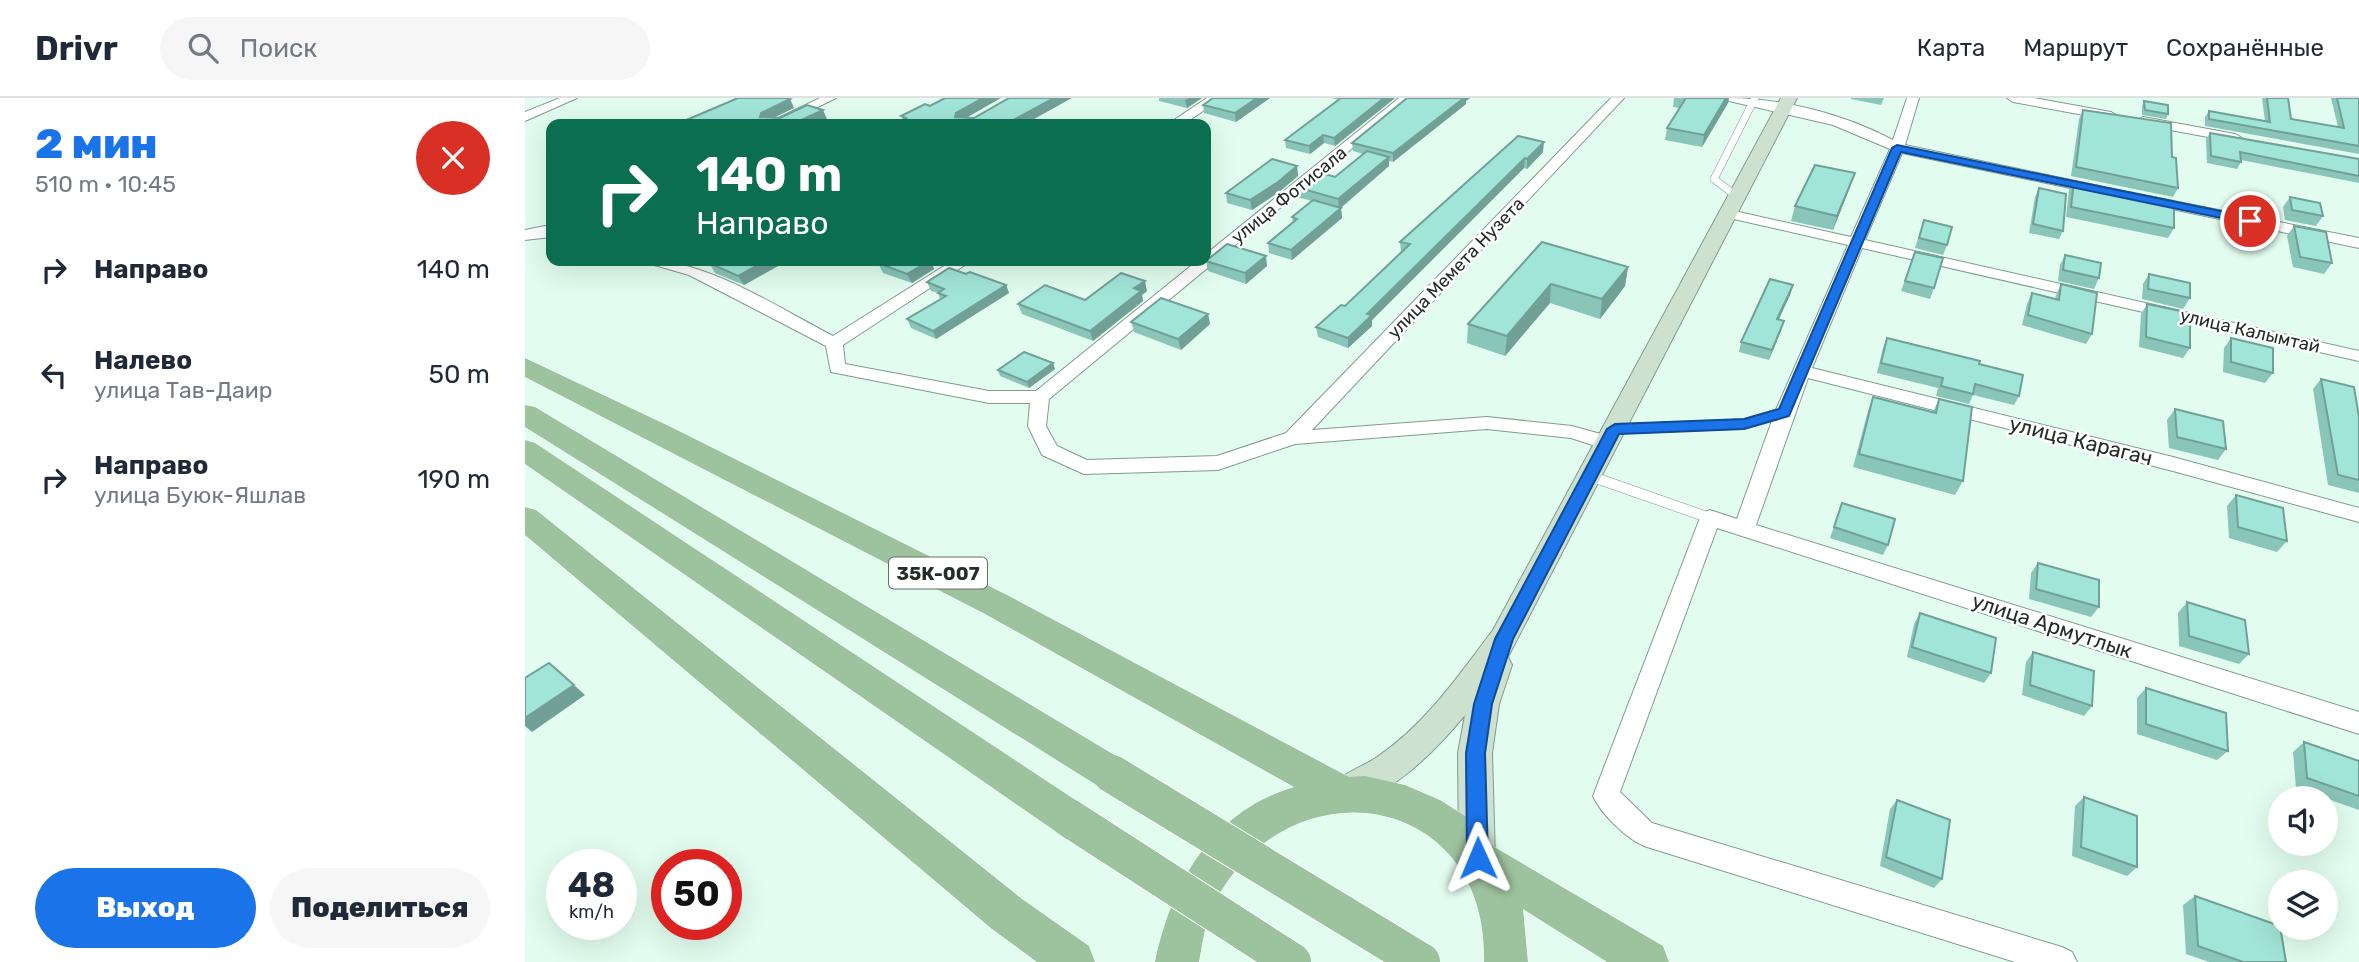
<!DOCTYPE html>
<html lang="ru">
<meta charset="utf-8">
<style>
:root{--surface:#fff;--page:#f6f6f7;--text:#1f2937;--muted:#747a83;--line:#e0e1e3;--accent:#1a73e8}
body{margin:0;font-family:Rubik,sans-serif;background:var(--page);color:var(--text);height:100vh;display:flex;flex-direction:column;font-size:26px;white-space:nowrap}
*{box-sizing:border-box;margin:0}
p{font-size:23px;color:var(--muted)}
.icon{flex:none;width:38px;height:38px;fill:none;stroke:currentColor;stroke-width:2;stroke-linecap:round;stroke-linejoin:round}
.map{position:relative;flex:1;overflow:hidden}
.panel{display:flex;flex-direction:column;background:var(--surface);width:525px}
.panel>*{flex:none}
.top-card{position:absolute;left:21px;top:21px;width:665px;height:147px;border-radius:14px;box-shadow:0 7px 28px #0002;background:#0b6e4f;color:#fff;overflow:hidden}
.tools{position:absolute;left:1743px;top:688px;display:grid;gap:14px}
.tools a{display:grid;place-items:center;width:70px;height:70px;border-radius:50%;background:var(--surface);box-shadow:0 7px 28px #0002;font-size:35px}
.speed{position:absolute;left:21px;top:751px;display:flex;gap:14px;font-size:35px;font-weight:700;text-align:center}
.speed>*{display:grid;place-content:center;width:91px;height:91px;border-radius:50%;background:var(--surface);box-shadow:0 7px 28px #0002;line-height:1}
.speed small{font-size:18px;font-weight:400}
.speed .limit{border:10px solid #d22;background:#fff;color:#111}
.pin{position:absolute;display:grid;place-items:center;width:60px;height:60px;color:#fff;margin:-30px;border:4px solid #fff;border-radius:50%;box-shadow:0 2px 7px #0007}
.me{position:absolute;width:77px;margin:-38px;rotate:359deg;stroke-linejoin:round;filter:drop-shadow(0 0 5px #0008)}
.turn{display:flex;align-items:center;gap:24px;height:147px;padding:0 35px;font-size:32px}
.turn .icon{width:91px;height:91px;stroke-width:2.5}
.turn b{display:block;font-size:49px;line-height:60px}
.round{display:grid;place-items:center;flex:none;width:74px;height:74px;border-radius:37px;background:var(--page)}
.head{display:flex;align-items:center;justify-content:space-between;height:119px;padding:0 35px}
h1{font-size:42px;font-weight:800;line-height:52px;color:var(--accent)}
.cta{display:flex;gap:14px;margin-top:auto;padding:14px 35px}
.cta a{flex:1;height:80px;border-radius:42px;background:var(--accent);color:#fff;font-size:28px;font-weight:800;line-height:80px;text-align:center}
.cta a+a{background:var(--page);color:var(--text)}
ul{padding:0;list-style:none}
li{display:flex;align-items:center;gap:21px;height:105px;padding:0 35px}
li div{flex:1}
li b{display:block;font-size:26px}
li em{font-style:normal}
header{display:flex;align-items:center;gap:42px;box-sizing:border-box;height:98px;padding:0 35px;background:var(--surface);border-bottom:2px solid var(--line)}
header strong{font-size:33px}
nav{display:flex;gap:38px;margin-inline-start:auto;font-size:24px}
.search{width:490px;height:63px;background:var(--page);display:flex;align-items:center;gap:18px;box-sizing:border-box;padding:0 24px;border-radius:38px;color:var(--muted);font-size:26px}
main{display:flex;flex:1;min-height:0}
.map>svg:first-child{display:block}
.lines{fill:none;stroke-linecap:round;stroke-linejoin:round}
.lane-far1-casing{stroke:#819b8e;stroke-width:8}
.lane-casing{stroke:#819b8e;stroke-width:11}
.street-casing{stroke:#819b8e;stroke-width:2}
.secondary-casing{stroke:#819b8e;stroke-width:2}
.primary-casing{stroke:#fff;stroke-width:1}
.lane-far1{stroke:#fff;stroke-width:7}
.lane{stroke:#fff;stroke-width:10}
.street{fill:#fff;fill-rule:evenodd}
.secondary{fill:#cee1cf;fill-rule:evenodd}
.primary{fill:#9dc29e;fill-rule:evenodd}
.primary-bridge-casing{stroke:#fff;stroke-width:40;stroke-linecap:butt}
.primary-bridge{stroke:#9dc29e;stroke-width:38}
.wall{fill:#8ac5ba}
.shaded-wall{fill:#71a097}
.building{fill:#a1e5d8;stroke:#71a097;stroke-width:2}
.route{fill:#1a73e8;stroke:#114b97;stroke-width:2}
.labels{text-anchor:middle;stroke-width:5;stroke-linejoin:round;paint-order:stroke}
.far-street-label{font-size:18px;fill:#242e29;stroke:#fff}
.shield{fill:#fff;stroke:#666d69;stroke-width:2}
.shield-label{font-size:19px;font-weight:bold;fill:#242e29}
.street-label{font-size:21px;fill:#242e29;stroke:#fff}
</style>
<header>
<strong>Drivr</strong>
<div class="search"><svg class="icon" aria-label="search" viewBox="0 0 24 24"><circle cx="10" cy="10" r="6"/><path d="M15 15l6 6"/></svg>Поиск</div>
<nav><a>Карта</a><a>Маршрут</a><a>Сохранённые</a></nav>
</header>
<main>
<section class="panel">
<div class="head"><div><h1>2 мин</h1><p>510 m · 10:45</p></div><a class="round" style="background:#d93025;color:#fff"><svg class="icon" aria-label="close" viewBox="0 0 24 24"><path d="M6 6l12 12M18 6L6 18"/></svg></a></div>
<ul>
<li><svg class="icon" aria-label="right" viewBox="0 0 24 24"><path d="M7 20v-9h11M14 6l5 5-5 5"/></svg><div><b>Направо</b></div><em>140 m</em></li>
<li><svg class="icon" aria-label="left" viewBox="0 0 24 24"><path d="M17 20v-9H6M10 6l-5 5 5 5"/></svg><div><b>Налево</b><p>улица Тав-Даир</p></div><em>50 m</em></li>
<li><svg class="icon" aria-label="right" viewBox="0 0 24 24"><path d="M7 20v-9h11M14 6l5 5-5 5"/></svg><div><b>Направо</b><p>улица Буюк-Яшлав</p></div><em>190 m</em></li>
</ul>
<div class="cta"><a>Выход</a><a>Поделиться</a></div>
</section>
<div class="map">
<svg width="1834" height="864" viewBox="0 0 1834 864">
<rect width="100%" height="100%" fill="#e2fdef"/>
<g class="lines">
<g class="lane-far1-casing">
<path id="lane-far1" d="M1214,100L1189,81L1230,0"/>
</g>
<g class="lane-casing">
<g id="lane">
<path d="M1090,331L1219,326L1259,314"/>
<path d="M1065,378L1185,420"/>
</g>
</g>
<g class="street-casing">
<g id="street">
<path d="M35,0H52L0,23V14Z"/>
<path d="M295,0H311L258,26H241Z"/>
<path d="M682,0H697L659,26H643Z"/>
<path d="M874,0H888L524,301L521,328L532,348L562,362L692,358L761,335L1086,0H1099L787,332L962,319L1047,328L1090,340L1093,345L1090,350L1083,352L1046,340L962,331L770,346L693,372L559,376L517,357L503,328L505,305H464L306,274L301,248L164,177L126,166L124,163C178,160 258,212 308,238L427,163H446L318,247L320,266L464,293H511L672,163H681V156Z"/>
<path d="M1202,0C1257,0 1319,16 1368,42L1382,0H1394L1380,47L1574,88L1581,92L1574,96L1377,55L1340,142L1834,253V263L1337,150L1287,270L1648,359L1834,410V424L1648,373L1283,280L1231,427L1834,614V636L1192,430L1095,694L1127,725L1537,849L1547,854L1552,864H1490L1119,748C1101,740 1076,716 1068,698L1175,420L1178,415L1185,412L1212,421L1250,314L1323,147L1200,119L1198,116L1205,112L1326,139L1365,51L1308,27L1204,3Z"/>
<path d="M1482,0H1509L1586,14L1593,18L1586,22L1488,4Z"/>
<path d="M1618,19L1710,36L1717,40L1710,44L1613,26L1611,23Z"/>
<path d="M1623,98L1834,140V150L1618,105L1616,102L1618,99Z"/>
<path d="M20,128L26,129V139L0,142V132Z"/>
</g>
</g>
<g class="secondary-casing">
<path id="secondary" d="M1256,0H1272L983,559L987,567L974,606L967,655L970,760L965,772L952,777L939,772L934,760L933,655L940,617C906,658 869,693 819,712L807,707L802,696C811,676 835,671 852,659C900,627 934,577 968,532Z"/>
</g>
<g class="primary-casing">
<g id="primary">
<path d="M0,260L146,329L484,498L824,679L840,678L880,687L915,702L943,720L966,747L1138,848L1144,864H1082L998,811L1003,864H959C964,695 767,662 691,802C680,821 678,843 674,864H630C647,785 686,714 769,689L460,516L0,279Z"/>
<path d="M0,307L10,309L601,664L606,676L601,688L587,693L573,688L0,329Z"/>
<path d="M0,342L10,345L558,707L564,720L558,733L544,738L530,733L0,366Z"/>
<path d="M0,409L11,412L497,801L564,848L570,864H512L467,831L0,437Z"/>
</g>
</g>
<use href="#lane-far1" class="lane-far1"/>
<use href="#lane" class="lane"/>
<use href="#street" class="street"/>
<use href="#secondary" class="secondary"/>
<use href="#primary" class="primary"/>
<g class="primary-bridge-casing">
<g id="primary-bridge">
<path d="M587,676L896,864"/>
<path d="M544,720L767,864"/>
</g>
</g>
<use href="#primary-bridge" class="primary-bridge"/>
</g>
<g class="wall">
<path d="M634,0H677L662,10L634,3Z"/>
<path d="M745,0L711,24L679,15L678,7Z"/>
<path d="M806,0H870L810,48L799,45L785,56L761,50L760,42L814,2Z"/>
<path d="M882,0H945L941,3V6L868,64L864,63V68L816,110L817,120L767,162L744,155L743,145L768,125L767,119L787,103L772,99L771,89L810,79L838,56L828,53L827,45Z"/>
<path d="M1149,0H1204L1203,5L1177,49L1140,42L1142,30L1154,10L1148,9Z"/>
<path d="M1326,0H1359L1356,7L1326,1Z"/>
<path d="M1737,0H1763L1766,21L1813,29L1806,0H1834V56L1680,28V19L1684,13L1740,23Z"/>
<path d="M1619,3L1643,16L1641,21L1617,17V8Z"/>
<path d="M1558,12L1647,59L1653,90L1648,99L1546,78L1554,21Z"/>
<path d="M1685,35L1834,61V85L1716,62V64L1712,71L1682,65L1681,41Z"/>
<path d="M993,38L1018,54L1002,71L999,70L847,222V228L823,250L793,239L791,229L820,208L877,154H876L875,144Z"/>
<path d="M772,68L773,78L754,94L727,112L702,105L701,95Z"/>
<path d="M1549,83L1649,130L1643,140L1541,119L1544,92Z"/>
<path d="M1325,89L1308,132L1266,123L1270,108Z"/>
<path d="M1514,90L1538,133L1534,141L1504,135L1510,99Z"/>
<path d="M1765,99L1798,118L1791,128L1760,122L1758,109Z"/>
<path d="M1399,122L1422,147L1418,157L1390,150Z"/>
<path d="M1769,128L1807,165L1799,176L1768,169L1762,138Z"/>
<path d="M1017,144L1103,169L1100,188L1075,221L1025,205L980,258L942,245L943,226Z"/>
<path d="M1390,154L1409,190L1405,201L1376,193Z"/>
<path d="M1540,157L1574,180L1569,191L1533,183L1535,167Z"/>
<path d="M188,163H262L219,187L190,175L184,165Z"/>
<path d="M652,163H668L663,167Z"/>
<path d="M681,163L742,168L721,186L683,173Z"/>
<path d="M406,164L409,171L387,185L358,175L353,165Z"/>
<path d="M441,176L481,187L484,195L411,241L386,230L382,221L415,201L413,195L406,193L402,184Z"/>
<path d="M1624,176L1665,200L1658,211L1617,201L1618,186Z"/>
<path d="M1536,186L1567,236L1561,246L1497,227L1502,206L1507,195L1530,201L1531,197Z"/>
<path d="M1268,187L1265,197L1253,222L1259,223L1244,262L1214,254L1216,244Z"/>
<path d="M622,193L617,197L618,203L568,243L497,216L493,206L560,202Z"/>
<path d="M1622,206L1665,250L1658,260L1614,249L1616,216Z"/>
<path d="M683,216L685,226L656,252L609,234L606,224Z"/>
<path d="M1362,240L1454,266L1494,298L1489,307L1448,297L1444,306L1411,298L1413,290L1352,275L1358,250Z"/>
<path d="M1706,240L1748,275L1740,285L1698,274L1699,250Z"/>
<path d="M530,271L504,290L475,278L473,272Z"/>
<path d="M1796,281L1834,319V395L1803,387L1788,291Z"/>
<path d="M1348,299L1408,314L1414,301L1438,383L1430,397L1328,369L1343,313Z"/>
<path d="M1650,311L1701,351L1693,362L1644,350L1642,322Z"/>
<path d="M1711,397L1762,443L1752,454L1704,440L1702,408Z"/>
<path d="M1317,405L1363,447L1358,457L1305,440Z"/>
<path d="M1513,465L1574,509L1566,519L1504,501L1506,475Z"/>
<path d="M1662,504L1724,556L1714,566L1654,548L1653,515Z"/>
<path d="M1395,515L1466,575L1459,585L1382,559L1389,526Z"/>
<path d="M1508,554L1567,608L1559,618L1497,597L1501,564Z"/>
<path d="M1621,590L1703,653L1692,662L1612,636V600Z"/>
<path d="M1779,644L1834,663V712L1771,690L1768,654Z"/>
<path d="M1559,699L1612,769L1602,778L1547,758L1550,708Z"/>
<path d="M1372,702L1417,781L1409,790L1355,768L1365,711Z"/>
<path d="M1670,798L1761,864H1684L1661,856L1658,807Z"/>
</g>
<g class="shaded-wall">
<path d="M458,0H476L434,24L430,19L431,15Z"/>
<path d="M529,0H547L500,26H481Z"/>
<path d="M664,0H677L662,10L660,2Z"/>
<path d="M732,0H745L711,24L710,15Z"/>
<path d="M859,0H870L810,48L809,40Z"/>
<path d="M938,0H945L941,3V6L868,64V55Z"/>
<path d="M1201,0H1204L1203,5L1177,49L1179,37Z"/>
<path d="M265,1L269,10L240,24L235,19L236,15Z"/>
<path d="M298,12L302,21L290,26H268Z"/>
<path d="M798,37L799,45L785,56L784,48Z"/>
<path d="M1019,44L1018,54L1002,71V61Z"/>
<path d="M864,59V68L814,111L813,101Z"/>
<path d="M1000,60L999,70L847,222V228L823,250V240L842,216Z"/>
<path d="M772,68L773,78L754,94L727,112L725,102Z"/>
<path d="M1330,75L1325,89L1308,132L1312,118Z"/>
<path d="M816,110L817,120L767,162L766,152Z"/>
<path d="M682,140L684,150L681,153V141Z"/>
<path d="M741,158L742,168L721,186L720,175Z"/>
<path d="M240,163H262L219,187L213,178Z"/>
<path d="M398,163H409L406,164L409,171L387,185L382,176Z"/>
<path d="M1103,169L1100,188L1075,221L1077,201Z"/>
<path d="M620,183L622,193L617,197L618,203L568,243L565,233L609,190Z"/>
<path d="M1026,186L1025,205L980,258L982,238Z"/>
<path d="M481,187L484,195L411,241L408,233Z"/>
<path d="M1268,187L1265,197L1249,232L1252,221Z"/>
<path d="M683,216L685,226L656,252L653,241Z"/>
<path d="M1259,223L1256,233L1244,262L1247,252Z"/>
<path d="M528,265L530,271L504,290L502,284Z"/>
<path d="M49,587L60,597L7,634L0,628V620Z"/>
</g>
<g class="building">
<path d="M213,0H261L265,1L236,15L235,19L255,20L282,7L298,12L268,26H152Z"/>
<path d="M420,0H458L431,15L430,19L449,20L484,0H529L481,26H368L381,20L376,18L400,6L405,8Z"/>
<path d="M688,0H732L710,15L678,7Z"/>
<path d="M816,0H859L809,40L798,37L784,48L760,42Z"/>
<path d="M882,0H939L868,55L827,45Z"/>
<path d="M1161,0H1201L1179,37L1142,30Z"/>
<path d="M1742,0H1763L1766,21L1819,30L1812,0H1834V48L1684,21V13L1745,24Z"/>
<path d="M1619,3L1643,7V16L1620,12Z"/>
<path d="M1558,12L1646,25L1647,59L1651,60L1653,90L1551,69Z"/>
<path d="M1685,35L1834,61V78L1715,54L1716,64L1686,58Z"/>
<path d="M993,38L1019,44L1002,61L1000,60L842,216L847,217L823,240L791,229L816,207L820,208L885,146L875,144Z"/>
<path d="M842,53L864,59L813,101L771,89L790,73L810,79Z"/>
<path d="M747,61L772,68L753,84L725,102L701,95Z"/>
<path d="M1290,67L1330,75L1312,118L1270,108Z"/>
<path d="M1549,83L1649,103V130L1546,109Z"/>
<path d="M1514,90L1541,96L1538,133L1508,126Z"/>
<path d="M1765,99L1795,105L1798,118L1767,112Z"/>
<path d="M788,102L816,110L766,152L743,145L772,121L767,119Z"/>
<path d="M1399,122L1427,129L1422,147L1394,140Z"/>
<path d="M1769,128L1801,134L1807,165L1775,159Z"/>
<path d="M1017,144L1103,169L1077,201L1026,186L982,238L943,226Z"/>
<path d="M702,146L741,158L720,175L681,163Z"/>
<path d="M1390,154L1418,160L1409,190L1380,183Z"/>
<path d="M1540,157L1576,165L1574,180L1538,172Z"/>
<path d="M188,163H240L213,178L184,165Z"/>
<path d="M357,163H404L382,176L353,165Z"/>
<path d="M424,170L441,176L445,174L481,187L408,233L382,221L421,198L413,195L419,191L402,184Z"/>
<path d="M596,175L620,183L609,190L616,193L565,233L493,206L520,187L560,202Z"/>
<path d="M1624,176L1665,185V200L1623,191Z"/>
<path d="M1245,181L1268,187L1252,221L1259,223L1247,252L1216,244Z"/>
<path d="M1536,186L1572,195L1567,236L1503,217L1507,195L1534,202Z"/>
<path d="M636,200L683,216L653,241L606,224Z"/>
<path d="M1622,206L1665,215V250L1621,239Z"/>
<path d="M1362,240L1455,263L1454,266L1498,277L1494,298L1450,286L1448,296L1416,288L1418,280L1356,265Z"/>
<path d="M1706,240L1748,250V275L1706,264Z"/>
<path d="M499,254L528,265L502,284L473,272Z"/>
<path d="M1796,281L1829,289L1834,319V382L1813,377Z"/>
<path d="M1348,299L1411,315L1414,301L1447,309L1438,383L1334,356Z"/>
<path d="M1650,311L1698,323L1701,351L1652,339Z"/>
<path d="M1711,397L1758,410L1762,443L1713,429Z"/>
<path d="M1317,405L1370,421L1363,447L1309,429Z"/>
<path d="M1513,465L1574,482V509L1511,491Z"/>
<path d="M1662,504L1720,522L1724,556L1664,538Z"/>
<path d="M1395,515L1471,540L1466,575L1387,549Z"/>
<path d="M1508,554L1569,573L1567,608L1505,587Z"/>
<path d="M24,565L49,587L0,620V580Z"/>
<path d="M1621,590L1701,615L1703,653L1621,626Z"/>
<path d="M1779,644L1834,663V698L1782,680Z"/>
<path d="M1559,699L1612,718V769L1556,749Z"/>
<path d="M1372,702L1425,722L1417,781L1361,759Z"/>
<path d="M1670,798L1755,828L1761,864H1718L1673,848Z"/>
</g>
<path class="route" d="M1372,47L1725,119L1731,123L1725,126L1376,54L1264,318L1219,331L1094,336L988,541L967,606L960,655L963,760L960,767L953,770L945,767L942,760L941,655L949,606L970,541L1082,331L1090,326L1219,321L1254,311L1367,50Z"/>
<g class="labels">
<g class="far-street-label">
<text transform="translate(764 97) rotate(-39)" y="6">улица Фотисала</text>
<text transform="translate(931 170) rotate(-46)" y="6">улица Мемета Нузета</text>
<text transform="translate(1725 233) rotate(13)" y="6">улица Калымтай</text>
</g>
<rect class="shield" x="364" y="459.5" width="98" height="31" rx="5"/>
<g class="shield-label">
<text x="413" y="482">35К-007</text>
</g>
<g class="street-label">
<text transform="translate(1556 343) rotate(14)" y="7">улица Карагач</text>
<text transform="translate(1527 528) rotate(18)" y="7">улица Армутлык</text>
</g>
</g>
</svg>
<div class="tools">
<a><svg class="icon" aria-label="sound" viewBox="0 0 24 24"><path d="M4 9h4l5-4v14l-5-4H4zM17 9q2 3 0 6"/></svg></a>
<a><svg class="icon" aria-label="layers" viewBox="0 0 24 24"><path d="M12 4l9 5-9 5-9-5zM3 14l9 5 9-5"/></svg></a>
</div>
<div class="speed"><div>48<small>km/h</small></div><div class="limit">50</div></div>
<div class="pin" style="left:1725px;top:123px;background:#d93025"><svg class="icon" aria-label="arrive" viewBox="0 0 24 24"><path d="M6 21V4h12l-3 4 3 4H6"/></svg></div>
<svg class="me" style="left:953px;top:760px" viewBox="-20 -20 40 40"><path d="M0-17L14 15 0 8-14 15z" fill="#1a73e8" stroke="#fff" stroke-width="4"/></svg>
<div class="top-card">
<div class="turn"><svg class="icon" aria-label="right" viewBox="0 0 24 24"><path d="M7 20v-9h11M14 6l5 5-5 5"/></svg><div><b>140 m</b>Направо</div></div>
</div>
</div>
</main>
